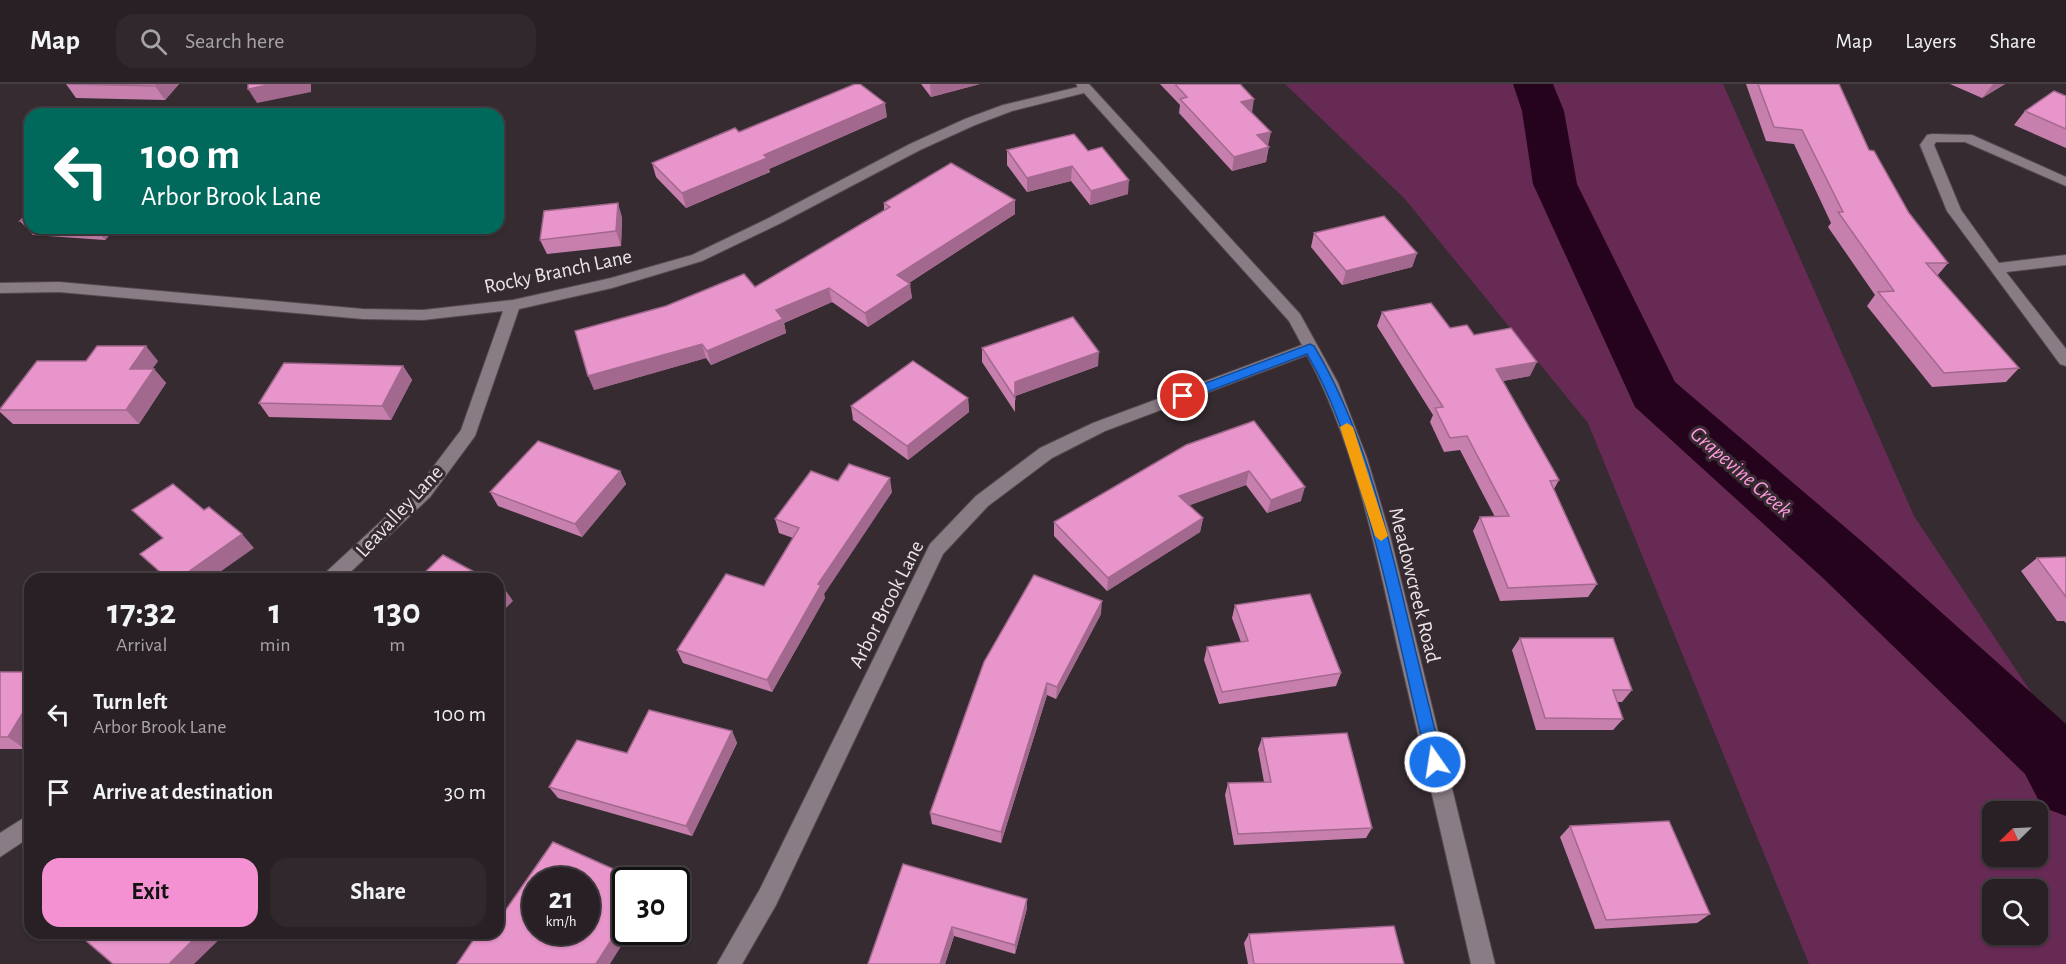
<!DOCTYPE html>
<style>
:root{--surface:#282025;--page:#30282d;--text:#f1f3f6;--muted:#a5a3a7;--line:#443e42;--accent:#f491d3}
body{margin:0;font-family:"Alegreya Sans",sans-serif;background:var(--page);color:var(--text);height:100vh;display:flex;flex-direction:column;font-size:22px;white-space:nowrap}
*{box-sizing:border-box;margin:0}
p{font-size:20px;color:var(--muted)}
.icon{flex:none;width:33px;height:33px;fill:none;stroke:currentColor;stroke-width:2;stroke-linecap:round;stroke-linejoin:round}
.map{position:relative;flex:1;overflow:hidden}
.panel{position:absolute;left:24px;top:489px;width:480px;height:366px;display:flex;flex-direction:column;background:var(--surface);border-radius:18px;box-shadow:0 2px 4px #0004,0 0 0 2px var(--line)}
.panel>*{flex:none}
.top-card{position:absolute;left:24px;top:24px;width:480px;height:126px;border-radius:18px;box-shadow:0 2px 4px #0004,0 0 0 2px var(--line);background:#00695c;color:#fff;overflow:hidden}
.needle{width:39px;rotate:246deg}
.buttons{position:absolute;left:1982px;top:717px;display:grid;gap:12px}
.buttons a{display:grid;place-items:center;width:66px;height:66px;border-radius:12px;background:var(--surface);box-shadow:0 2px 4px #0004,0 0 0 2px var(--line);font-size:30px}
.speed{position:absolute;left:522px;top:783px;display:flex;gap:12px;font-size:30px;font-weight:700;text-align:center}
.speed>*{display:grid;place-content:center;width:78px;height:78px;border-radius:50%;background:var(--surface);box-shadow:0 2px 4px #0004,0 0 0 2px var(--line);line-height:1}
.speed small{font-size:15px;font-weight:400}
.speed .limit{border:3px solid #111;border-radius:9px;background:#fff;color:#111}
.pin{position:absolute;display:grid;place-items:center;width:51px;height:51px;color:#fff;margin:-26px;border:3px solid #fff;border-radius:50%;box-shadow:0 2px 6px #0007}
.me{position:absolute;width:66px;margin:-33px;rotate:347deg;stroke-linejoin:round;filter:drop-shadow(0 0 4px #0008)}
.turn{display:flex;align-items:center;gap:21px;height:126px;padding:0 18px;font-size:27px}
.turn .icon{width:78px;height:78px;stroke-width:2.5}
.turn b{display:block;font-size:42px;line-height:51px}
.eta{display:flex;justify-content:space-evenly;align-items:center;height:102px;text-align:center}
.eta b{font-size:36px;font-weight:600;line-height:42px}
.primary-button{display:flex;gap:12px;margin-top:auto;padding:12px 18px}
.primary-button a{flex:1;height:69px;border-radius:18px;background:var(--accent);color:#111;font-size:24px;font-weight:600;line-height:69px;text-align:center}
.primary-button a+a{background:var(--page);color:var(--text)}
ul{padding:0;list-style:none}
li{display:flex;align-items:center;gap:18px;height:78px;padding:0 18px}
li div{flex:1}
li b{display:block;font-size:22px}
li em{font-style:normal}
header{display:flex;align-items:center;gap:36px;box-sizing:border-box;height:84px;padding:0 30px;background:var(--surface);border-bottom:2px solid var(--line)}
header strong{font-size:28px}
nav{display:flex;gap:33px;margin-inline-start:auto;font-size:21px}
.search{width:420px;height:54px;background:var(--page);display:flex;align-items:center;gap:15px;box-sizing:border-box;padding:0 21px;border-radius:18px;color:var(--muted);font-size:22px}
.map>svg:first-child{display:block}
.green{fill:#672a54;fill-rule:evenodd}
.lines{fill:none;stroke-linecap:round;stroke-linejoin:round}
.river{fill:#26031d;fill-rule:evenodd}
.minor-casing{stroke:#53494f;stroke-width:2}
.minor{fill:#897c84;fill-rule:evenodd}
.wall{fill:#c780ae}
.shaded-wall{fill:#a2688d}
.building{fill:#e795ca;stroke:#a2688d;stroke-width:1.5;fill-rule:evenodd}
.route{fill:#1a73e8;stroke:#114b97;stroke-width:1.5}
.slow{fill:#f59e0b}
.labels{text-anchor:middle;stroke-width:6;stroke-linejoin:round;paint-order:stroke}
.street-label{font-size:21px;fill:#ebe4e8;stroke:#352b31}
.water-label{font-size:22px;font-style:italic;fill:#ff98dc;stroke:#352b31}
</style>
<header>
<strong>Map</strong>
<div class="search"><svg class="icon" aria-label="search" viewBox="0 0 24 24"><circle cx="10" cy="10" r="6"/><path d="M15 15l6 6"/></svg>Search here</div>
<nav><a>Map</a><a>Layers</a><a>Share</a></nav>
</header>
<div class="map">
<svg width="2066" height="880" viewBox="0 0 2066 880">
<rect width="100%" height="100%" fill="#352b31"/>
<path class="green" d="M1285,0H1723L1914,432L2066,661V880H1809L1588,339L1404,114ZM1992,728H2037V772H1992ZM1992,806H2037V850H1992Z"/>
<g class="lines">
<path class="river" d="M1513,0H1553L1564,27L1577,100L1675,298L1866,461L2066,640V732L2042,723L2025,690L1824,495L1635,323L1533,100L1522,27Z"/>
<g class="minor-casing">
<g id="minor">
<path d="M1076,0H1089L1300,230L1338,299L1367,374L1390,451L1495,880H1471C1447,774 1422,667 1397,561C1375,463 1355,361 1307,271L1105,347L1052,374L988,422L943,470L776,821L742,880H717L760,805L930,460L976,412L1040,364L1093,339L1302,261L1289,237L1084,9L1012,27L975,41L920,66L779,140L702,177L612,204L519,225L475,352L430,413L343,495H322L324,490L418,403L461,346L503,227L423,236L363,235L59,208L0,209V199L59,198L363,225L423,226L513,216L611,194L692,171L769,134L910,60L965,35L1003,21L1078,3Z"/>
<path d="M1932,50L1972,51L2066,93V102L1965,58H1936L1934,61L1961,126L1999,179L2066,171V181L2006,188L2066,265V282L2060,280L1947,127L1920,61L1927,51Z"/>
<path d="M30,730V753L0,773V749Z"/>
</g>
</g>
<use href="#minor" class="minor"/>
</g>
<g class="wall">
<path d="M66,0H179L165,16L76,14Z"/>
<path d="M921,0H980L931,13Z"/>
<path d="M1160,0H1240L1252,29L1268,62L1266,78L1232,87L1179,29L1180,21Z"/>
<path d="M1746,0H1839L1869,66L1909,129L1948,179L1937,192L2019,284L2006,298L1932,303L1867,222L1875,211L1828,143L1831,139L1794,60L1766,57Z"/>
<path d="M1950,0H2005L1982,14Z"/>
<path d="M2066,12V64L2014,41L2025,27Z"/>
<path d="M887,33L769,85L770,88L686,124L656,93L652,79L739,48Z"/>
<path d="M1007,66L1088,67L1128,110L1090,121L1071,97L1027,108L1007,81Z"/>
<path d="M884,119L1015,130L909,199L912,214L868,243L832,218L784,239L786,249L711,281L706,274L594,306L755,203L884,126Z"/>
<path d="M30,127V144H116L105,156L33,151L20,137Z"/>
<path d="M622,133L621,162L547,170L540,156Z"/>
<path d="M1314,149L1417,169L1412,183L1342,201L1311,163Z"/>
<path d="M1382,228L1450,244L1474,251L1530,292L1503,297L1559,396L1554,405L1597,500L1588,513L1500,517L1473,447L1480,433H1495L1460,366L1444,368L1430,338L1433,331L1377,242Z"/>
<path d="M982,264L1098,282L1015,312V328L982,278Z"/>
<path d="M158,277L152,285H154L166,299L139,340H13L0,328V325Z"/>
<path d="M403,282L412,296L391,336L269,333L259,319Z"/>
<path d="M968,314L969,328L908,376L853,336L851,322Z"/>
<path d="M1254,337L1301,417L1267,429L1246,401L1189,421L1203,434L1200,448L1107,507L1054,452V438Z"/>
<path d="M620,387L626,400L582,453L498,422L490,408Z"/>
<path d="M838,397L892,408L824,510L825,514L772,608L683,579L677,566L764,502L793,454L779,449L775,435Z"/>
<path d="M2066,473V539L2064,537H2057L2021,487L2037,474Z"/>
<path d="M1235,521L1341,589L1336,602L1219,620L1204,576L1207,563L1241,558L1232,534Z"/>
<path d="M1101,530L1056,615L1047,611L1001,759L932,740L930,729Z"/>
<path d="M1520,554L1632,606L1622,618H1617L1623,635L1613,646H1536L1512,566Z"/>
<path d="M0,588H30V658L25,665H0Z"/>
<path d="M732,647L737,659L692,752L558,714L549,703L627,669Z"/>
<path d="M1262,654L1372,744L1366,754L1234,761L1225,711L1228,699L1264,698L1258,665Z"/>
<path d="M1570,742L1710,830L1697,839L1595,845L1560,753Z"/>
<path d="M903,780L1027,824L1015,870L954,852L945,880H868Z"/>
<path d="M1249,850L1404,880H1248L1244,859Z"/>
</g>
<g class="shaded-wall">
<path d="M157,0H179L165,16L155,2Z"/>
<path d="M273,0H311V8L257,19L248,5Z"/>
<path d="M930,0H980L931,13Z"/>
<path d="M1993,0H2005L1982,14Z"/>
<path d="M1254,15L1252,29L1241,18Z"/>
<path d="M885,19L887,33L769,85L770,88L686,124L682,109L764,71Z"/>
<path d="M1271,48L1268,62L1257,51Z"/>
<path d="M1269,63L1266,78L1232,87L1234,73Z"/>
<path d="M1072,82L1071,97L1027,108V94Z"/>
<path d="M1129,96L1128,110L1090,121L1091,107Z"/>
<path d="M1015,116V130L899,205L897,191Z"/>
<path d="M618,119L622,133L621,162L616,147Z"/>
<path d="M95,144H116L105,156Z"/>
<path d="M1417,169L1412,183L1342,201L1346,187Z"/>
<path d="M910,200L912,214L868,243L865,229Z"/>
<path d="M829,204L832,218L784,239L786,249L711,281L707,267L776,226Z"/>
<path d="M702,260L706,274L594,306L588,292Z"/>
<path d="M146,262L158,277L142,299L130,285Z"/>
<path d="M1099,268L1098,282L1015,312V328V298Z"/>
<path d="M1537,278L1530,292L1490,299L1496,285Z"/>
<path d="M403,282L412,296L391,336L382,322Z"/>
<path d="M154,285L166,299L139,340L126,326Z"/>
<path d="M968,314L969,328L908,376L907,362Z"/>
<path d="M620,387L626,400L582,453L575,440Z"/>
<path d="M1249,387L1246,401L1177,426L1179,412Z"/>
<path d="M890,394L892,408L824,510L825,514L772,608L767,596L818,500Z"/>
<path d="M1305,403L1301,417L1267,429L1271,416Z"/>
<path d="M1203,434L1200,448L1107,507L1108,494Z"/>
<path d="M242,450L254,464L210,495H178Z"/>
<path d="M504,504L513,517L498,532V510Z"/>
<path d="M1102,517L1101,530L1056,615L1057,603Z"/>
<path d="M1047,599V611L1001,759V748Z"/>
<path d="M30,617V658L25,665L8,653Z"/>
<path d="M732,647L737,659L692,752L686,742Z"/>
<path d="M1027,815V824L1015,870V861Z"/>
<path d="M626,833V848H630L610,880H596Z"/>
<path d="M952,843L954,852L945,880H940Z"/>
<path d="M200,849H226L194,880H169Z"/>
</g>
<g class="building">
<path d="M66,0H157L155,2Z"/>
<path d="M248,0H273L248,5Z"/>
<path d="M855,0H860L885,19L764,71L767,74L682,109L652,79L735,44L739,48Z"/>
<path d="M1175,0H1240L1254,15L1241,18L1271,48L1257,51L1269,63L1234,73L1180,15L1187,13Z"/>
<path d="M1758,0H1839L1869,66L1874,67L1909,129L1948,179H1926L2019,284L1944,289L1878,208L1894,207L1838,128H1843L1802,46L1774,43Z"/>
<path d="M2054,7L2066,12V45L2025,27Z"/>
<path d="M1074,50L1088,67L1102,63L1129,96L1091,107L1072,82L1027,94L1007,66Z"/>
<path d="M951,79L1015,116L897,191L910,200L865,229L829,204L776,226L783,235L707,267L702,260L588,292L575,247L666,222L744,190L755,203L890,123L884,119Z"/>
<path d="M618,119L616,147L540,156L544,127Z"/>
<path d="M30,127V137H20Z"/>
<path d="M1384,132L1417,169L1346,187L1314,149Z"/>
<path d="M1431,219L1450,244L1467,241L1474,251L1511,244L1537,278L1496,285L1559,396L1550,397L1597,500L1508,504L1480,433L1509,432L1467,352L1450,354L1435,324L1443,323L1382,228Z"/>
<path d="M1073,233L1099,268L1015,298V314L982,264Z"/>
<path d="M97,262H146L130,285H154L126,326H0V325L37,277H86Z"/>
<path d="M913,277L968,314L907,362L851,322Z"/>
<path d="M284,279L403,282L382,322L259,319Z"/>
<path d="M1254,337L1305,403L1271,416L1249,387L1179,412L1203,434L1108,494L1054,438L1186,361Z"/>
<path d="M538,357L620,387L575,440L490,408Z"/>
<path d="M849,380L890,394L818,500L821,501L767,596L677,566L726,490L764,502L799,444L775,435L811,387L838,397Z"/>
<path d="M173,400L204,426L209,423L242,450L178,495H168L140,470L163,454L132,426Z"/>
<path d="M443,471L487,495H418Z"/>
<path d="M2066,473V513L2037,474Z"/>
<path d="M1034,491L1102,517L1057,603L1047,599L1001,748L930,729L984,578Z"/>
<path d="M498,501L504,504L498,510Z"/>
<path d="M1310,510L1341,589L1222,608L1207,563L1248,557L1235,521Z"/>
<path d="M1520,554H1613L1632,606H1613L1623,635L1545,634Z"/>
<path d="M0,588H30V617L8,653H0Z"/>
<path d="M649,626L732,647L686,742L549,703L577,656L627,669Z"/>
<path d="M1347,649L1372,744L1238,750L1228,699L1271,698L1262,654Z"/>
<path d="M1669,737L1710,830L1606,836L1570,742Z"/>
<path d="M553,758L638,796H626V833L596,880H457L478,849H498V837ZM536,796H586V848H536Z"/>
<path d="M903,780L1027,815L1015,861L952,843L940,880H868Z"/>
<path d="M1394,842L1404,880H1254L1249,850Z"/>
<path d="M77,849H200L169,880H113Z"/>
</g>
<path class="route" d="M1310,260L1314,262C1360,338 1382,427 1403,514C1416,569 1429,623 1443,678L1440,683L1435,685L1429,683L1427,678C1406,589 1388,498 1362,410C1348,362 1333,314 1307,270L1188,315H1179L1177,312L1179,309Z"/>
<path class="slow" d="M1347,339L1353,343L1388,452L1381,457L1375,452L1340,343Z"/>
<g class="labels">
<g class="street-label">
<text transform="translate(558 187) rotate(-12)" y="7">Rocky Branch Lane</text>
<text transform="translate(399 427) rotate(-47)" y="7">Leavalley Lane</text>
<text transform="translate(1415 501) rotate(76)" y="7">Meadowcreek Road</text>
<text transform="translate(886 520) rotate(-63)" y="7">Arbor Brook Lane</text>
</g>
<g class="water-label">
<text transform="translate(1742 387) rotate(41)" y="8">Grapevine Creek</text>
</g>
</g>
</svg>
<div class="buttons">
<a><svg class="needle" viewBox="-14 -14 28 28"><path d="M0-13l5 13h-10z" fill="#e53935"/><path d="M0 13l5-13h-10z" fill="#a5a3a7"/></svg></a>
<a><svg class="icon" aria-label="search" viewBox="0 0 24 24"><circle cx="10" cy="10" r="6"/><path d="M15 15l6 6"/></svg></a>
</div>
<div class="speed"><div>21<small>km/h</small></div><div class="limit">30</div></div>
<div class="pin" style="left:1183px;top:312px;background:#d93025"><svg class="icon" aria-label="arrive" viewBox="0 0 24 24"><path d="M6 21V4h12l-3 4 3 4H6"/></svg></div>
<svg class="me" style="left:1435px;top:678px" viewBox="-20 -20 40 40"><circle r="17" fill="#1a73e8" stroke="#fff" stroke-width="3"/><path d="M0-11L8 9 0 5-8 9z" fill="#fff"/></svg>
<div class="top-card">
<div class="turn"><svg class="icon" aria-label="left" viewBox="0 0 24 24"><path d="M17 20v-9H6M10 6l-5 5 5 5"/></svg><div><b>100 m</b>Arbor Brook Lane</div></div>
</div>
<section class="panel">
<div class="eta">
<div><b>17:32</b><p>Arrival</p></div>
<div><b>1</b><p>min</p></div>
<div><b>130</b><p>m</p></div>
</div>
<ul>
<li><svg class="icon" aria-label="left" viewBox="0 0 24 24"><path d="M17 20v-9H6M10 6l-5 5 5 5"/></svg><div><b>Turn left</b><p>Arbor Brook Lane</p></div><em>100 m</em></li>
<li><svg class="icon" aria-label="arrive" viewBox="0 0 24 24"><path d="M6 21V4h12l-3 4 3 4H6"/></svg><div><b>Arrive at destination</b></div><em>30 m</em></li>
</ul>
<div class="primary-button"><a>Exit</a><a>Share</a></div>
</section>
</div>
